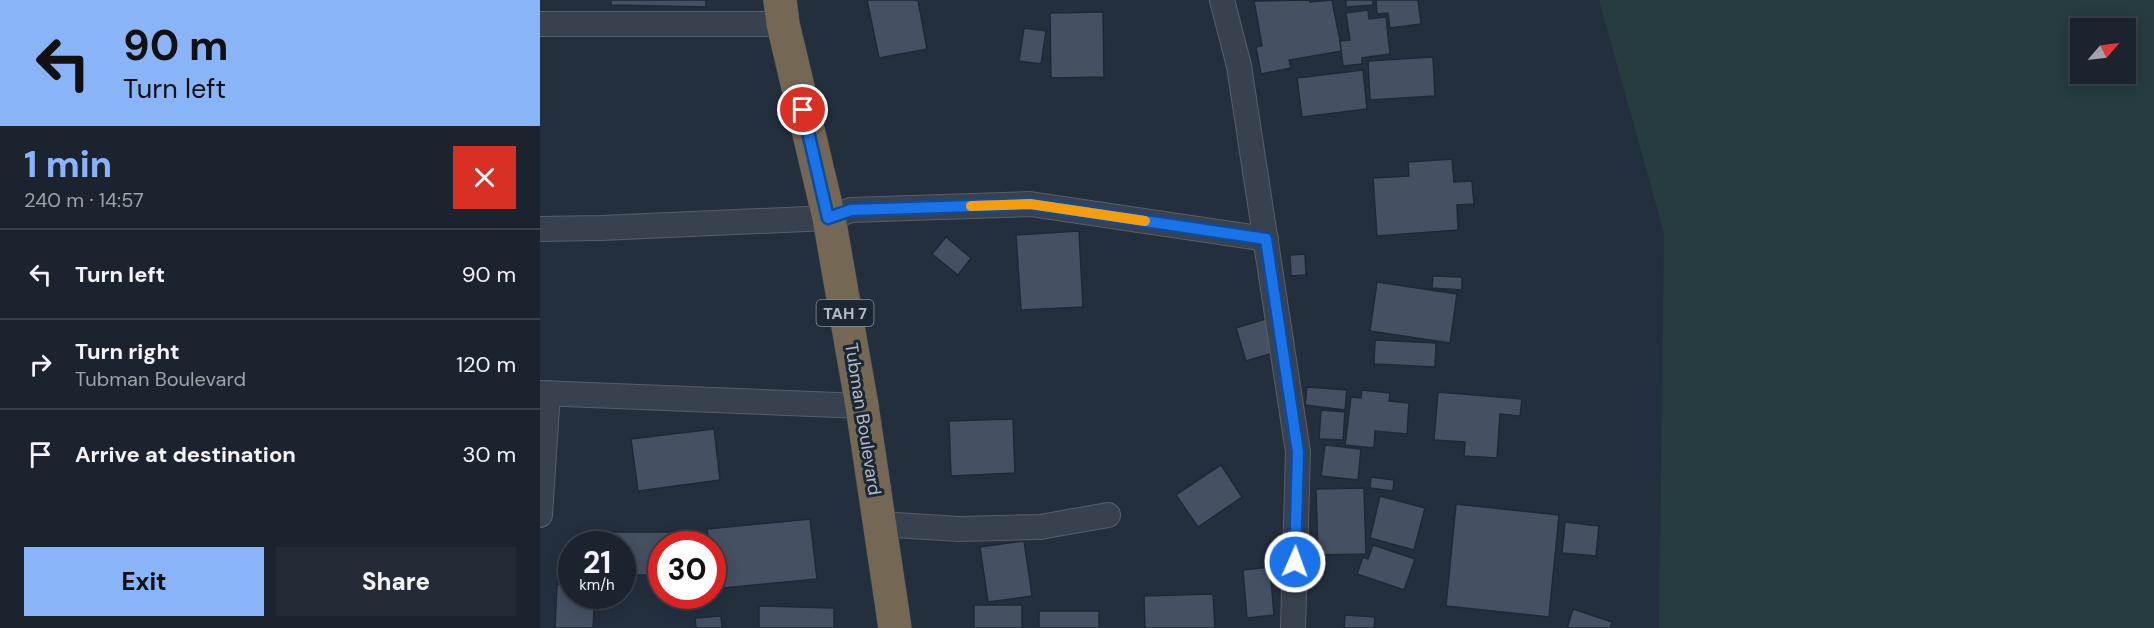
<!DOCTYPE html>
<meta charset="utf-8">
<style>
:root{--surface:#1b232e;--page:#242b36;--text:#f1f3f6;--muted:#a0a4aa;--line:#39404a;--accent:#8ab4f8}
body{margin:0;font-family:"DM Sans",sans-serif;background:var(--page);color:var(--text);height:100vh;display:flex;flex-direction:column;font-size:22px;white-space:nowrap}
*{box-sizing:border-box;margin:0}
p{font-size:20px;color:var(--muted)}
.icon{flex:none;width:33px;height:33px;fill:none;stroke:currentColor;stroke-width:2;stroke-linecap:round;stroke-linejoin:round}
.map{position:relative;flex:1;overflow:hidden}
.details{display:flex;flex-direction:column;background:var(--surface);width:540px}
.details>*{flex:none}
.banner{background:#8ab4f8;color:#111;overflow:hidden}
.needle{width:39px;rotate:62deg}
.tools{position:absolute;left:1530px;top:18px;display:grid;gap:12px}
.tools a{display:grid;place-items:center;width:66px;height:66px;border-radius:0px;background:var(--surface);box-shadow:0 3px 15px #0003,0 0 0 2px var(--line);font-size:30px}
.speed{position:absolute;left:18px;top:531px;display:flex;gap:12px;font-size:30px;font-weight:700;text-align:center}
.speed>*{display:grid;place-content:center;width:78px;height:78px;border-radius:50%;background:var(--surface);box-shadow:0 3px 15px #0003,0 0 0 2px var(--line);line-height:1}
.speed small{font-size:15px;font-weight:400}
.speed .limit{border:9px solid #d22;background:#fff;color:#111}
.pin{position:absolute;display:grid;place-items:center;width:51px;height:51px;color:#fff;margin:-26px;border:3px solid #fff;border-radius:50%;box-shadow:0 2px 6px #0007}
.me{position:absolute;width:66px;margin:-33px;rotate:2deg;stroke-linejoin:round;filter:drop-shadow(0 0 4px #0008)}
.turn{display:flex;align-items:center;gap:21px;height:126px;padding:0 24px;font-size:27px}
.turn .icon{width:78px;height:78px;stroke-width:2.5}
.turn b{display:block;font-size:42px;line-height:51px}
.round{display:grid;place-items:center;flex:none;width:63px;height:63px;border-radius:0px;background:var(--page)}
.overview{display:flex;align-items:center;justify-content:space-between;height:102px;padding:0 24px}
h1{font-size:36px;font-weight:800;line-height:45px;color:var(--accent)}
.button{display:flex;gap:12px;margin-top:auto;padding:12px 24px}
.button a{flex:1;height:69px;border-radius:0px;background:var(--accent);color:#111;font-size:24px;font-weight:800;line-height:69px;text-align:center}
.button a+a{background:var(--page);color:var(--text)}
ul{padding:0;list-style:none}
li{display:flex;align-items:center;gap:18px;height:90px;padding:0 24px;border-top:2px solid var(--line)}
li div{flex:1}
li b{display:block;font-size:22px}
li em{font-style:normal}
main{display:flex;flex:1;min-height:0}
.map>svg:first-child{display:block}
.green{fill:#263c3f;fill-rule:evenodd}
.building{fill:#455162;stroke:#1f2835;stroke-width:1.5}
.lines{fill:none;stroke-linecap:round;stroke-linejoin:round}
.minor-casing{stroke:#565f6c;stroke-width:26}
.highway-casing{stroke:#434c59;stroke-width:34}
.minor{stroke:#38414e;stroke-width:24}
.highway{stroke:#746855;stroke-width:33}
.route-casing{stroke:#114b97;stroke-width:15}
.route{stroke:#1a73e8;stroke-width:10}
.slow{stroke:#f59e0b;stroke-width:10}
.labels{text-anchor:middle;stroke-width:6;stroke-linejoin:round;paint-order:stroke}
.shield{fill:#1d2633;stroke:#878f9c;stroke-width:1.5}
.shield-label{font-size:16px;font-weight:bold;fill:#b4bcc9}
.street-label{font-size:18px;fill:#b4bcc9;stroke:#1d2633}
</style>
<main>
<section class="details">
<div class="banner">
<div class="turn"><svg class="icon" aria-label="left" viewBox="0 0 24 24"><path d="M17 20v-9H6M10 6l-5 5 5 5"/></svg><div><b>90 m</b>Turn left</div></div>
</div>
<div class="overview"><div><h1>1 min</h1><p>240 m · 14:57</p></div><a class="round" style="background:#d93025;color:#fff"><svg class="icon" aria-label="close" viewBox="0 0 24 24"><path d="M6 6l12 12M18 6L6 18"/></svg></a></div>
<ul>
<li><svg class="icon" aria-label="left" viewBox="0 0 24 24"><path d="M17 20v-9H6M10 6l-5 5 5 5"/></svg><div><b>Turn left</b></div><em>90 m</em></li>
<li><svg class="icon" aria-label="right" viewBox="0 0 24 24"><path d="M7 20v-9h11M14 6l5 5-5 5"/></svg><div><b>Turn right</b><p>Tubman Boulevard</p></div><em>120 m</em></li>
<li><svg class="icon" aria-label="arrive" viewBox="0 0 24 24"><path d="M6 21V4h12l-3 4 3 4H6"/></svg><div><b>Arrive at destination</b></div><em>30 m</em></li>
</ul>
<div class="button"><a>Exit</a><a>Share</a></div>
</section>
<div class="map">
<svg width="1614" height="628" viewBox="0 0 1614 628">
<rect width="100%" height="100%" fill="#242f3e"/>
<path class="green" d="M1059,0H1614V628H1119L1124,233ZM1540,28H1586V74H1540Z"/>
<g class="building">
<path d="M71,0H166V7L71,5Z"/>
<path d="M327,0H378L387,49L339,58Z"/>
<path d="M770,0V2L792,0L802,51L749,60L751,68L721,74L716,47L722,46L714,1Z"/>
<path d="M806,0H833V5L806,7Z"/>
<path d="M836,0H878L881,24L850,28L848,13L837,14Z"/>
<path d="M828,10L829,19L846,17L850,54L822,58V64L803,66L800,41L810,40L806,13Z"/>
<path d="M563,12L564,77L511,78L510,13Z"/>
<path d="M484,28L506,31L501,64L479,61Z"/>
<path d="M893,57L895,96L830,100L828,61Z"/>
<path d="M823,70L827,109L762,117L757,78Z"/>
<path d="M912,159L914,182L932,181L934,204L917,205L918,230L837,236L833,178L869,176L868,162Z"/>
<path d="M539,231L543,307L481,310L476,235Z"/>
<path d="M406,237L431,258L418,275L392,254Z"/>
<path d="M765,254L766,275L751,276L750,255Z"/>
<path d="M893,276L922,277V290L892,288Z"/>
<path d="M837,282L917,294L910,343L830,331Z"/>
<path d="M732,317L743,350L706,361L696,328Z"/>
<path d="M835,340L896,343L895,367L834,364Z"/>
<path d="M767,387L807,390L805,410L765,405Z"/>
<path d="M822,390L850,393L849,401L869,403L867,434L835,431L834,448L805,445L811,397L821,398Z"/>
<path d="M898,392L982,399L980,416L960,414L957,458L924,456L925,442L894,440Z"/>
<path d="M781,410L805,412L803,440L779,439Z"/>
<path d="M473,419L475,473L411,476L409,421Z"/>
<path d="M174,429L180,480L98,491L91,439Z"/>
<path d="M785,445L821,449L818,480L781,476Z"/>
<path d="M681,465L702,497L658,527L636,495Z"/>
<path d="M831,477L854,480L853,491L830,488Z"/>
<path d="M824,488L826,554L778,555L776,489Z"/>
<path d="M840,496L885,508L874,550L830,538Z"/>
<path d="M916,504L1019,515L1009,617L906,606Z"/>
<path d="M270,519L277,579L173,589L172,544H169L167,529Z"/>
<path d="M1025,522L1059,526L1056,556L1022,553Z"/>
<path d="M40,532H159V544H122V575H82V544H40Z"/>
<path d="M484,541L492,596L448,602L440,547Z"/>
<path d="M833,545L875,559L864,590L817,574L823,557L828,559Z"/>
<path d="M730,567L734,615L707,618L703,570Z"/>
<path d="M17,584L32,585V596H55L53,628H15Z"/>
<path d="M673,594L675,628H605L604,596Z"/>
<rect x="434" y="605" width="48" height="23"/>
<path d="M219,606L294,608V628H219Z"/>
<path d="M1033,609L1072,622L1070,628H1027Z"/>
<rect x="499" y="611" width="60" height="17"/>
<path d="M805,615L835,617L834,628H804Z"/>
<path d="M181,616L182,628H156L155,618Z"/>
</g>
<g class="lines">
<g class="minor-casing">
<g id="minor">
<path d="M682,0L699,66L758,452L753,628"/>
<path d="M0,24H243"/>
<path d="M0,229L61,228L289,218L311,210L490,204L726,239"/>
<path d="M0,393L322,406"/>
<path d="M0,515L8,393"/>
<path d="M339,524L419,529L500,527L568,515"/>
</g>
</g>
<g class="highway-casing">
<path id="highway" d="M240,0L243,24L289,218L322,406L355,628"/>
</g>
<use href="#minor" class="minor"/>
<use href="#highway" class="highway"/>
</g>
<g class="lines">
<g class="route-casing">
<path id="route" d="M263,110L288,218L311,210L490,204L726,239L758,452L755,562"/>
</g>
<use href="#route" class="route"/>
<path class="slow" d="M431,206L490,204L605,221"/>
</g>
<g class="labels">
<rect class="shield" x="276.5" y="300" width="57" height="26" rx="4.5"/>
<g class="shield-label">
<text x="305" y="319">TAH 7</text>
</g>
<g class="street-label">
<text transform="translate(323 419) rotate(81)" y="6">Tubman Boulevard</text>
</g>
</g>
</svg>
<div class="tools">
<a><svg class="needle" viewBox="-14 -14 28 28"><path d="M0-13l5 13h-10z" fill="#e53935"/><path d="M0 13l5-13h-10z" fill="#a0a4aa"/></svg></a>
</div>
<div class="speed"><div>21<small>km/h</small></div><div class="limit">30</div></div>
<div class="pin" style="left:263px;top:110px;background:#d93025"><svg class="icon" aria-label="arrive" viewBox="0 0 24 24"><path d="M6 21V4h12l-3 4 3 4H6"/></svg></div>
<svg class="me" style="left:755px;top:562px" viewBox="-20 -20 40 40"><circle r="17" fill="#1a73e8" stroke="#fff" stroke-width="3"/><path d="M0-11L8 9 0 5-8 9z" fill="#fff"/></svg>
</div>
</main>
